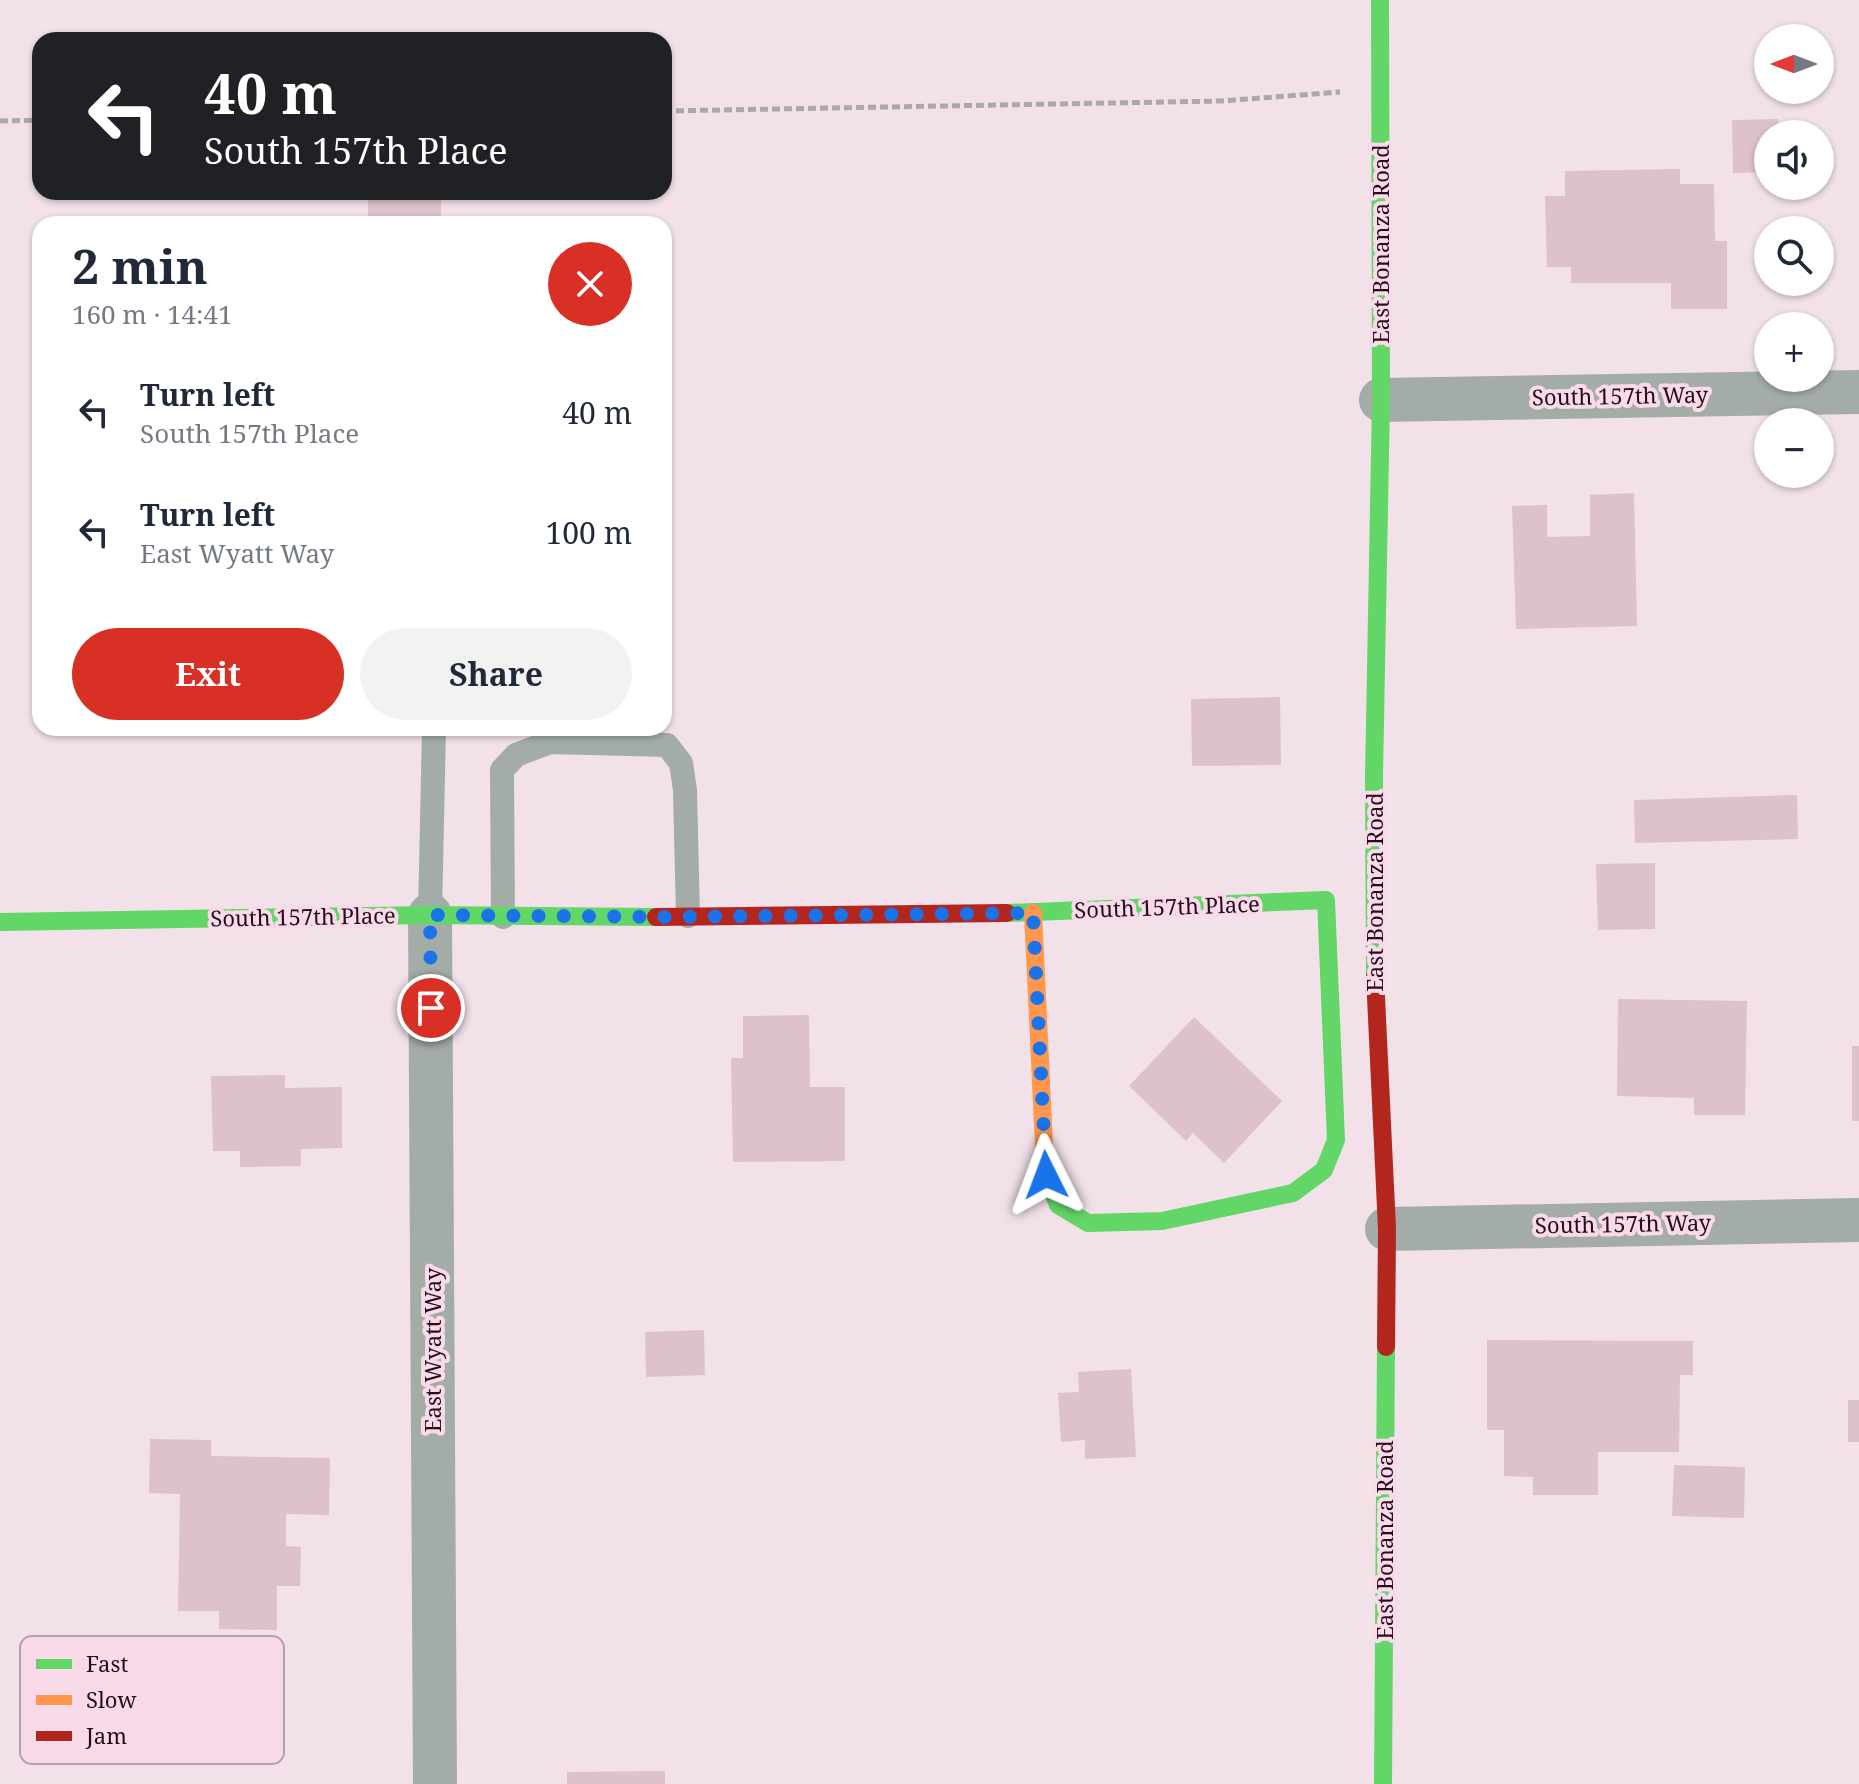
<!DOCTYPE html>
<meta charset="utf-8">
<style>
:root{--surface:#fff;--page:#f2f2f3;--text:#1f2937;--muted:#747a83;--accent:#d93025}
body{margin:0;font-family:"Noto Serif",serif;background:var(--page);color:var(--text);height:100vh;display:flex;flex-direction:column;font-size:30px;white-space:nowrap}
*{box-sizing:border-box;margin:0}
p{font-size:26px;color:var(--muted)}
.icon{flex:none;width:44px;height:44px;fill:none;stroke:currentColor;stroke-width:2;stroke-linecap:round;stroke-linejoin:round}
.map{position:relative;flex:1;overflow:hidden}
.details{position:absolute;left:32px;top:216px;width:640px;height:520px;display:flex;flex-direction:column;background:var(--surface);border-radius:24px;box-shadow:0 2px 6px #0004}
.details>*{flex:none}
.top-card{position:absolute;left:32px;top:32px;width:640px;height:168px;border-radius:24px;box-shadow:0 2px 6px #0004;background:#202124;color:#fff;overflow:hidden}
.needle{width:52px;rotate:270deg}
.controls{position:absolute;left:1754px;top:24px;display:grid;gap:16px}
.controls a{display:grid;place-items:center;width:80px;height:80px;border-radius:50%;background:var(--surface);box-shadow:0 2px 6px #0004;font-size:40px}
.pin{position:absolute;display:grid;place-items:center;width:68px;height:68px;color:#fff;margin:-34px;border:4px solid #fff;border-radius:50%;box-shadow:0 2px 8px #0007}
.me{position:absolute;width:88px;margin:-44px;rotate:357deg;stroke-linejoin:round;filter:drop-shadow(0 0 6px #0008)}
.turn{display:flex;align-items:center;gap:28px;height:168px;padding:0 40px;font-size:36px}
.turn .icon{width:104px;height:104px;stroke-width:2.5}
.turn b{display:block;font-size:56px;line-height:68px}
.round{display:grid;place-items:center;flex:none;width:84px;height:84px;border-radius:42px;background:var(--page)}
.head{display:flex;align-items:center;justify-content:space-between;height:136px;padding:0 40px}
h1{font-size:48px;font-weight:700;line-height:60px}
.primary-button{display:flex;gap:16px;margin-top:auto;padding:16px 40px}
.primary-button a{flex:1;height:92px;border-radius:48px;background:var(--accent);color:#fff;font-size:32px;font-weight:700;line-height:92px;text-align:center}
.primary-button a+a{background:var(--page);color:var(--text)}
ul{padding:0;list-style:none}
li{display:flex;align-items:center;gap:24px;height:120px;padding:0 40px}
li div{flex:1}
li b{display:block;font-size:30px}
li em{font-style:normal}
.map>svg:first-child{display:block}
.building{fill:#ddc2ca}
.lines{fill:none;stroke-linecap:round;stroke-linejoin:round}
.path{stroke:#a8a9a8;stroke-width:5;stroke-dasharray:8 4;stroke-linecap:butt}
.lane{stroke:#a4aca8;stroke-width:24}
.street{stroke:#a4aca8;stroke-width:44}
.fast{stroke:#63d668;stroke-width:18}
.slow{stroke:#ff974d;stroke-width:18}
.jam{stroke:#b3261e;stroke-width:18}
.route{stroke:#1a73e8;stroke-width:14;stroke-dasharray:0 25.2}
.labels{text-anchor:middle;stroke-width:8;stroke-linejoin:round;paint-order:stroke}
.street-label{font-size:22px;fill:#270d1c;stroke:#f9dae9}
.key{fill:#f9dae9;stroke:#ba9cac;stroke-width:2}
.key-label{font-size:22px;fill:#270d1c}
</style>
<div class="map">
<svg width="1859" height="1784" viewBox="0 0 1859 1784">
<rect width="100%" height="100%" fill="#f2e1e9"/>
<g class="building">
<path d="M1778,119L1779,134H1768V172L1733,173L1732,120Z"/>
<path d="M1680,169V184H1714L1715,241H1727V309H1671V283H1571V267H1547L1545,196H1565V171Z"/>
<rect x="368" y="192" width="73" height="32"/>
<path d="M1634,493L1637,626L1516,629L1512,506L1547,505V537L1590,536V495Z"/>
<path d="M1280,697L1281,765L1192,766L1191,699Z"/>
<path d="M1797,795L1798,839L1635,843L1634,800Z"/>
<path d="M1655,863V929L1598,930L1596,864Z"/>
<path d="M1618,999L1747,1001L1745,1115H1694V1098L1617,1096Z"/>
<path d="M809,1015L810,1087H845V1161L733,1162L731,1058H743V1016Z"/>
<path d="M1194,1017L1282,1101L1224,1163L1193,1133L1186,1141L1129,1086Z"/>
<rect x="1852" y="1046" width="7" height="75"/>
<path d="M285,1075V1088L342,1087V1148L301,1149V1166L240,1167V1151H213L211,1076Z"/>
<path d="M704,1330L705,1375L646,1377L645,1332Z"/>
<path d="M1487,1340L1693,1341V1375H1680L1679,1452H1598V1495H1533V1477L1504,1476V1430H1487Z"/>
<path d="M1131,1369L1136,1457L1085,1459V1440L1061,1442L1058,1393L1079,1392L1078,1372Z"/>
<rect x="1848" y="1400" width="11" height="42"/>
<path d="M150,1439L211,1440V1456L330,1458L329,1515L286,1514V1546L301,1547L300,1586H277V1630L219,1629V1611H178L180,1494L149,1493Z"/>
<path d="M1674,1465L1745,1467L1744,1518L1672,1516Z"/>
<path d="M665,1771V1784H567V1772Z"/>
</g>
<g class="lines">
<g class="path">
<path d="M664,111L1221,101L1340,92"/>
<path d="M0,121L40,120"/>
</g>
<g class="lane">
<path d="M430,915L434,728"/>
<path d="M503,917L502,770L516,755L550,742L667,745L681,763L685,790L688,916"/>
</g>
<g class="street">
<path d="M1381,400L1859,392"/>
<path d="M430,915L435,1784"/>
<path d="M1387,1229L1859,1220"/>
</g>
<g class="fast">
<path d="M1007,913L1326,900L1336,1140L1324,1170L1293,1193L1162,1221L1088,1223L1058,1205L1046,1175L1044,1145"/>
<path d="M0,922L430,915L656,917"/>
<path d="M1375,976L1374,776L1381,400L1380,0"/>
<path d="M1383,1784L1386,1347"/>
</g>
<path class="slow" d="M1033,913L1044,1145"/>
<g class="jam">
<path d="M656,917L1007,913"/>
<path d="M1375,976L1387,1229L1386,1347"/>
</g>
</g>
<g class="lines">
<path class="route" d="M431,1008L430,915L669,917L1033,913L1046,1175"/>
</g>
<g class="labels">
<g class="street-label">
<text transform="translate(1381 244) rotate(-90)" y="8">East Bonanza Road</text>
<text transform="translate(1620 396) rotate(-1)" y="8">South 157th Way</text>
<text transform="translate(1375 892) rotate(-90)" y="8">East Bonanza Road</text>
<text transform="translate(1167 907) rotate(-2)" y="8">South 157th Place</text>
<text transform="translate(303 917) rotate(-1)" y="8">South 157th Place</text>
<text transform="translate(1623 1224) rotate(-1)" y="8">South 157th Way</text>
<text transform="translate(433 1350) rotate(-90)" y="8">East Wyatt Way</text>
<text transform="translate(1385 1540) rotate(-90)" y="8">East Bonanza Road</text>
</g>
</g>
<rect x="20" y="1636" width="264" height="128" rx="12" class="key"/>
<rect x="36" y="1659" width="36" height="10" fill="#63d668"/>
<rect x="36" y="1695" width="36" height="10" fill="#ff974d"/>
<rect x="36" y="1731" width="36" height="10" fill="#b3261e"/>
<g class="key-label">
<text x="86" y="1672">Fast</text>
<text x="86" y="1708">Slow</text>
<text x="86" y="1744">Jam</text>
</g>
</svg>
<div class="controls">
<a><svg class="needle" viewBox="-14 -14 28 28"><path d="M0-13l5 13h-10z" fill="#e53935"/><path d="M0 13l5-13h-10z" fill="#747a83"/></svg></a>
<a><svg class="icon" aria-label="sound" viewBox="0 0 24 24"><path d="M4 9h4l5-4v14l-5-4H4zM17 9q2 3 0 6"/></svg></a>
<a><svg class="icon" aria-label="search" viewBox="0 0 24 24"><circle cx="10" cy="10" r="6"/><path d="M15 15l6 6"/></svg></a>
<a>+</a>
<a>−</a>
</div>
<div class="pin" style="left:431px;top:1008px;background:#d93025"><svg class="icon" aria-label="arrive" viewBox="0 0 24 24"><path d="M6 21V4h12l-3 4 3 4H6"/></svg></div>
<svg class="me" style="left:1046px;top:1175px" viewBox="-20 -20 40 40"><path d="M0-17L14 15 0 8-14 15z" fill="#1a73e8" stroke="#fff" stroke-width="4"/></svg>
<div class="top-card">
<div class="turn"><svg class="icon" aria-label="left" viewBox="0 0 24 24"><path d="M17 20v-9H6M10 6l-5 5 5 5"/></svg><div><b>40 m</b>South 157th Place</div></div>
</div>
<section class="details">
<div class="head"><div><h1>2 min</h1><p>160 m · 14:41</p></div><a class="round" style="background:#d93025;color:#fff"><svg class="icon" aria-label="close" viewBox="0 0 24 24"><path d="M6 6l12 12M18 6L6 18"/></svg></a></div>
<ul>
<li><svg class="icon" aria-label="left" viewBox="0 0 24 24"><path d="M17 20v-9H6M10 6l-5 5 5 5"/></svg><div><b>Turn left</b><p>South 157th Place</p></div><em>40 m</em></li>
<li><svg class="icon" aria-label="left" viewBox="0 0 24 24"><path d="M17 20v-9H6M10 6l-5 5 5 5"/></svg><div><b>Turn left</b><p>East Wyatt Way</p></div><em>100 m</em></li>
</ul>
<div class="primary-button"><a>Exit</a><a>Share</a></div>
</section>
</div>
